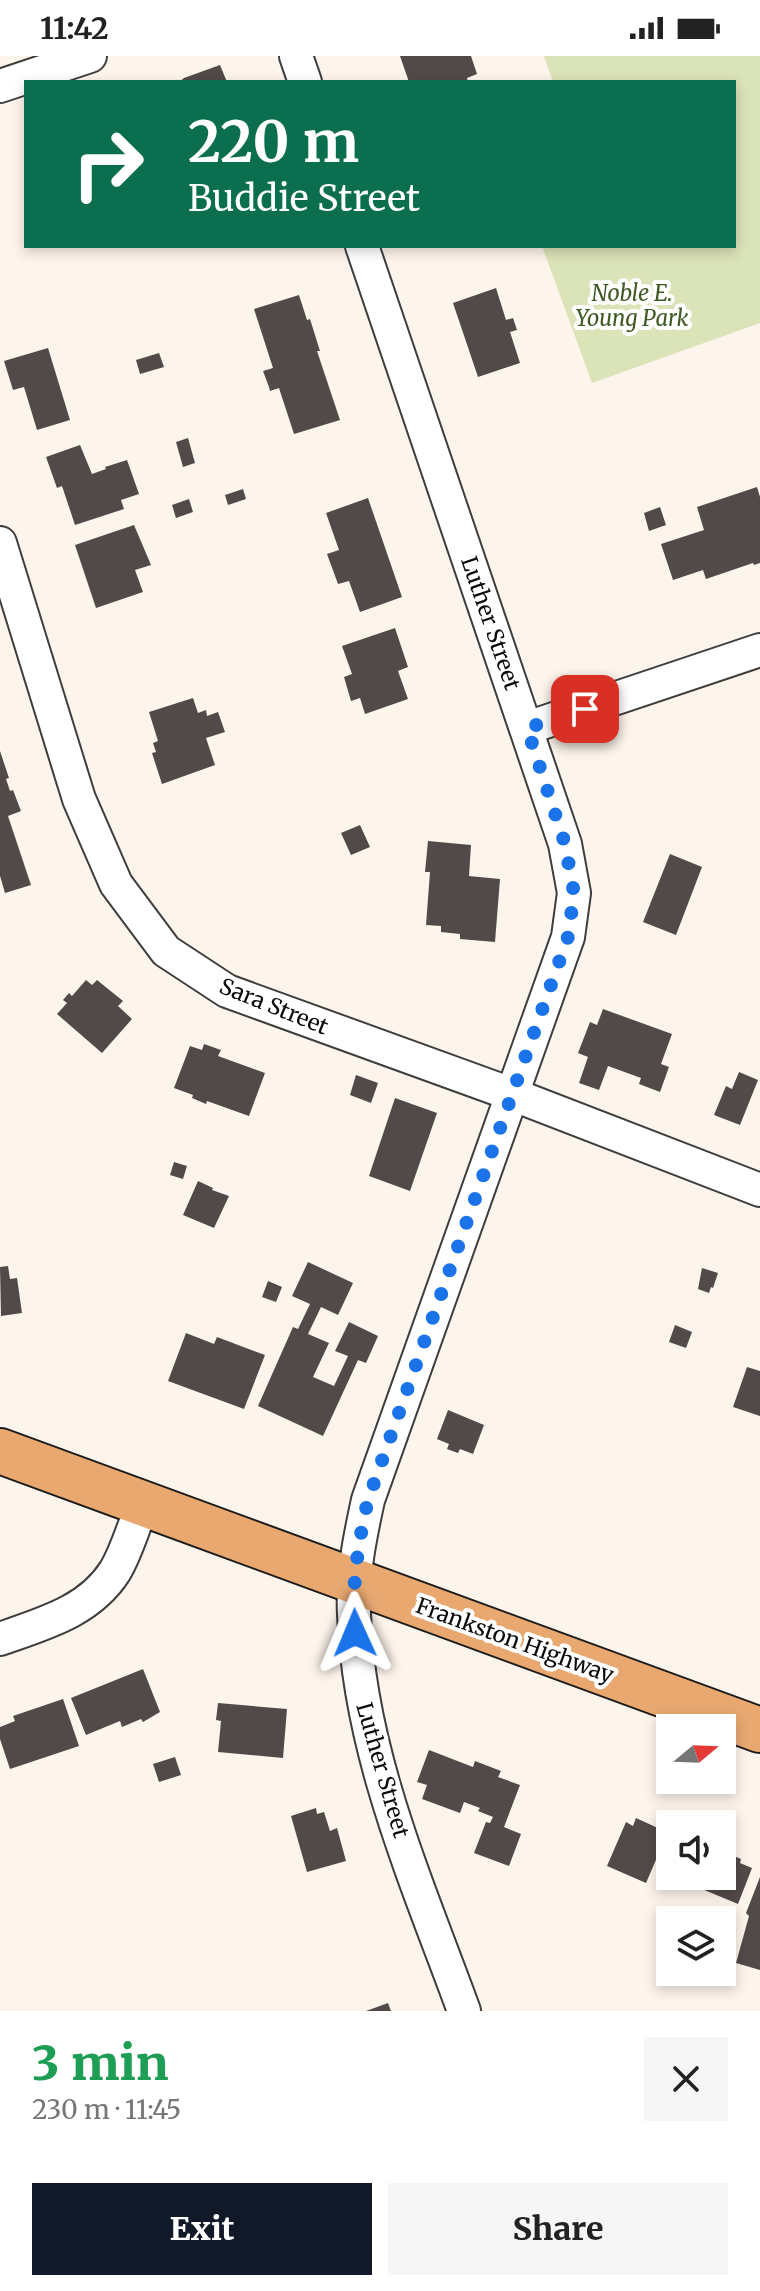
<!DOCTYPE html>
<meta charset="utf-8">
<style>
:root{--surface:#fff;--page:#f6f6f6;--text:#222;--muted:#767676;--accent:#111827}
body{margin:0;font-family:Merriweather,serif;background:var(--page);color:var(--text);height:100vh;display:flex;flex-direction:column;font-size:30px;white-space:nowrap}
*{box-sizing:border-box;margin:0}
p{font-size:26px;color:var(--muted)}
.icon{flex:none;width:44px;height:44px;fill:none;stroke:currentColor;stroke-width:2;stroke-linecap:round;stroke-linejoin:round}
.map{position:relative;height:1955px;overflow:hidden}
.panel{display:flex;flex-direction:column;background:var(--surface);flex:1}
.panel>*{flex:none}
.hud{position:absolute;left:24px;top:24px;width:712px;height:168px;border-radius:0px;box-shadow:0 4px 12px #0003;background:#0b6e4f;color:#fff;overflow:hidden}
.needle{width:52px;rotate:71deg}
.tools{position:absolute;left:656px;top:1658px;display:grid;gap:16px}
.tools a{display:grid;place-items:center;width:80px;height:80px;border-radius:0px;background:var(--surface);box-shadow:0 4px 12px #0003;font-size:40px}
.pin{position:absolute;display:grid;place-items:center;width:68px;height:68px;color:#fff;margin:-34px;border-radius:16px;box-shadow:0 4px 12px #0006}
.me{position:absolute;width:88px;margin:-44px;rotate:359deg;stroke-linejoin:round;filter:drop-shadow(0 0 6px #0008)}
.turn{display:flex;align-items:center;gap:28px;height:168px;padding:0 32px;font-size:36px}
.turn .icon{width:104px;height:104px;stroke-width:2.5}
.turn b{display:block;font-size:56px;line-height:68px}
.round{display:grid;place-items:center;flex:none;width:84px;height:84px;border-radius:0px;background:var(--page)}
.headline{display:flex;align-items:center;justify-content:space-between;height:136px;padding:0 32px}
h1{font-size:48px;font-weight:800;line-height:60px;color:#1e9e55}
.button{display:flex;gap:16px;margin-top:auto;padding:16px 32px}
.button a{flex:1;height:92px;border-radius:0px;background:var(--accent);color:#fff;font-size:32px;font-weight:800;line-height:92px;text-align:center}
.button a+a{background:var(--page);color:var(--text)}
.status{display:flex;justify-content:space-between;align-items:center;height:56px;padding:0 40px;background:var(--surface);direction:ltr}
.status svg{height:22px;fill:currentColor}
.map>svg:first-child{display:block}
.green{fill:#dbe3b9}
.building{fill:#524a49}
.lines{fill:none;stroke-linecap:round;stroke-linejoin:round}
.street-casing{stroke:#3e3e3e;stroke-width:36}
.primary-casing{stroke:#1c1c1c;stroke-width:48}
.street{stroke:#fff;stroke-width:32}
.primary{stroke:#e8a870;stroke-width:44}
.route{stroke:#1a73e8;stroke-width:14;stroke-dasharray:0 25.2}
.labels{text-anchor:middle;stroke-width:8;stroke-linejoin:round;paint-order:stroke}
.park-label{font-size:22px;font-style:italic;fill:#3f5a24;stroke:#fff}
.street-label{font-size:22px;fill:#0b0b0b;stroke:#fff}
</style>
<div class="status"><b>11:42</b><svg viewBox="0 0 49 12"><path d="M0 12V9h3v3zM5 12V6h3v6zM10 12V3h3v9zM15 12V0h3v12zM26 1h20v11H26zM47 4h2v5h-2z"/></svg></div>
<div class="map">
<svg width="760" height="1955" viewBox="0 0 760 1955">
<rect width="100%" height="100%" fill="#fdf4eb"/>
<path class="green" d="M544,0H760V267L592,327L542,190H734V26H553Z"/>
<g class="building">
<path d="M400,0H471L477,18L467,22L468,26H409Z"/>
<path d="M220,9L227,26H179L184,22Z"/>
<path d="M496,232L506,264L513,262L517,274L510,276L520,307L478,321L453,247Z"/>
<path d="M299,239L307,264L310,263L320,295H317L340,364L294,378L279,332L270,335L269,331L263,315L273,312L254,253Z"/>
<path d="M48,292L70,364L37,374L24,331L13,334L4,305Z"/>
<path d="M159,297L164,311L140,318L136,304Z"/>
<path d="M188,382L195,407L183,411L176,386Z"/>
<path d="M80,389L92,418L106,413L105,411L127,404L139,438L121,444L124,453L75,469L62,430L57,432L46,401Z"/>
<path d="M757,431L760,441V507L754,509L753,507L706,523L703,514L673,524L661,488L704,474L697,451Z"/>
<path d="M243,433L246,443L228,449L225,439Z"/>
<path d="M368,442L402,541L360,556L349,525L338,528L327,498L339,494L326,457Z"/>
<path d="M189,443L193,456L176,462L172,449Z"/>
<path d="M660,451L666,469L649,475L644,457Z"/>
<path d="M134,469L151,509L135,514L143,536L96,552L75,489Z"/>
<path d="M395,572L408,611L398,615L408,643L365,658L360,642L351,645L344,621L352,618L342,590Z"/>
<path d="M193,642L198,657L206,654L207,660L218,656L225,676L206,682L215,709L162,728L152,697L156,696L153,687L158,685L149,656Z"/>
<path d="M0,695L9,722L6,723L10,735L13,734L21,755L8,760L31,829L5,837L0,820Z"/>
<path d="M360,769L370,791L351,799L341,777Z"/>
<path d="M428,785L471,789L469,820L500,823L495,886L460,883V878L441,876V870L426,869L430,816H425Z"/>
<path d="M670,798L702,811L676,879L643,866Z"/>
<path d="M86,924L92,929L97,924L123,945L118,950L132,963L102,997L57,958L67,947L63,944L69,937L72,940Z"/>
<path d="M603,953L672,978L661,1008L669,1011L660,1036L639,1028L641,1022L608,1010L599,1034L579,1027L588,1001L578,997L590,966L597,969Z"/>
<path d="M204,988L221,994L218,1000L265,1017L249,1060L207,1045L206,1048L192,1042L193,1039L174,1032L190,990L202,994Z"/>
<path d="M739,1016L758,1024L740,1069L714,1059L726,1030L732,1033Z"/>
<path d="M356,1019L378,1027L371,1047L350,1039Z"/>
<path d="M395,1042L437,1057L410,1135L369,1120Z"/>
<path d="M174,1106L187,1110L183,1123L170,1119Z"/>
<path d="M198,1125L213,1132L212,1134L229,1140L214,1172L183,1159Z"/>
<path d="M308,1206L353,1227L338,1259L321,1251L308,1278L329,1287L313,1321L334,1330L348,1300L335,1295L349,1266L378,1280L366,1307L358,1304L323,1380L258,1350L293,1271L298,1273L310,1248L292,1240Z"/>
<path d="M8,1210L10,1223L17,1222L22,1257L1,1260L0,1211Z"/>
<path d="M702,1212L718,1217L713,1232L711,1231L709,1237L698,1233Z"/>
<path d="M268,1225L282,1231L276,1246L262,1241Z"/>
<path d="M675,1269L692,1276L686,1292L669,1286Z"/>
<path d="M186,1277L214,1288L217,1281L265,1299L244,1353L168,1325Z"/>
<path d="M747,1311L760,1315V1360L733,1351Z"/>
<path d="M448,1354L484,1369L473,1398L460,1393L458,1397L447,1393L449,1388L437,1383Z"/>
<path d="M143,1613L160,1656L143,1666L141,1663L122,1671L120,1665L86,1679L71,1642Z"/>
<path d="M63,1643L79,1690L10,1713L0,1683V1671L15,1665L13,1660Z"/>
<path d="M218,1647L287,1653L283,1702L218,1696L221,1665L216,1664Z"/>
<path d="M429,1694L473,1711L475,1705L501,1715L498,1721L520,1729L504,1771L521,1778L509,1810L474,1797L486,1766L490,1767L493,1761L478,1755L480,1752L464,1746L460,1757L422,1743L427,1729L417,1726Z"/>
<path d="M175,1701L181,1719L159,1726L153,1708Z"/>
<path d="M316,1752L317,1758L324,1756L330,1775L337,1772L346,1805L307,1816L291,1760Z"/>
<path d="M636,1762L660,1773L658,1779L665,1783L646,1827L607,1810L626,1766L633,1770Z"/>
<path d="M722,1795L741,1803L740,1807L752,1812L738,1848L678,1823L679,1820H722Z"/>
<path d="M760,1821V1914L736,1907L749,1860L746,1857Z"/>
<path d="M388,1947L391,1955H366Z"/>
</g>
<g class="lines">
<g class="street-casing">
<g id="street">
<path d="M296,0L305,26"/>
<path d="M0,30L90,0"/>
<path d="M362,190L565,788L574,837L568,881L368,1444C360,1481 352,1519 354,1558C359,1697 417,1826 464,1955"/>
<path d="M0,487L79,743L116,828L166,895L227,935L514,1039L760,1134"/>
<path d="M527,672L760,594"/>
<path d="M0,1583C42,1568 89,1556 115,1515C127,1495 134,1469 143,1447"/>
</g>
</g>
<g class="primary-casing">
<path id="primary" d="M0,1395L760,1674"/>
</g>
<use href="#street" class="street"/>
<use href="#primary" class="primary"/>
</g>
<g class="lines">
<path class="route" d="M355,1577C351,1531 358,1488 368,1444L568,881L574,837L565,788L527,672L585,653"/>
</g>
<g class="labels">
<g class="park-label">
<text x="632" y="245">Noble E.<tspan x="632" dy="25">Young Park</tspan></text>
</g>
<g class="street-label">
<text transform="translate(491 567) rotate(71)" y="8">Luther Street</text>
<text transform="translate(274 950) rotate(22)" y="8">Sara Street</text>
<text transform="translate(515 1584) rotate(20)" y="8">Frankston Highway</text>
<text transform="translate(383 1714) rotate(74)" y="8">Luther Street</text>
</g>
</g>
</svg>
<div class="tools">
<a><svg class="needle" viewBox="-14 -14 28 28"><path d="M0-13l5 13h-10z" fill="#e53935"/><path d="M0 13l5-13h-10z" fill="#767676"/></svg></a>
<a><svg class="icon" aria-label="sound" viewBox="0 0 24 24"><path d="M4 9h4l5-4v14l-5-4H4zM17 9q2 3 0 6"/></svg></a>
<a><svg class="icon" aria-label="layers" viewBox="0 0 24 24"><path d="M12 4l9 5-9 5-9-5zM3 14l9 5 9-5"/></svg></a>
</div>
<div class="pin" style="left:585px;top:653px;background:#d93025"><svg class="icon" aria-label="arrive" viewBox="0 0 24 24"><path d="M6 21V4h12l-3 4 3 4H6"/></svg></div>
<svg class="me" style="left:355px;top:1577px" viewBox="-20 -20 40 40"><path d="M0-17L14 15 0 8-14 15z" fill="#1a73e8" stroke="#fff" stroke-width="4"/></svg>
<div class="hud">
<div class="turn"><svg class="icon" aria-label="right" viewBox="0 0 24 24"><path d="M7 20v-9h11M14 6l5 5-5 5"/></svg><div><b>220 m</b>Buddie Street</div></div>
</div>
</div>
<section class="panel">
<div class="headline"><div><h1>3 min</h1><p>230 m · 11:45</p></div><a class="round"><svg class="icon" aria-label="close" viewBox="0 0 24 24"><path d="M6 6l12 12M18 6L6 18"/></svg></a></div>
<div class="button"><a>Exit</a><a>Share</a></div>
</section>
